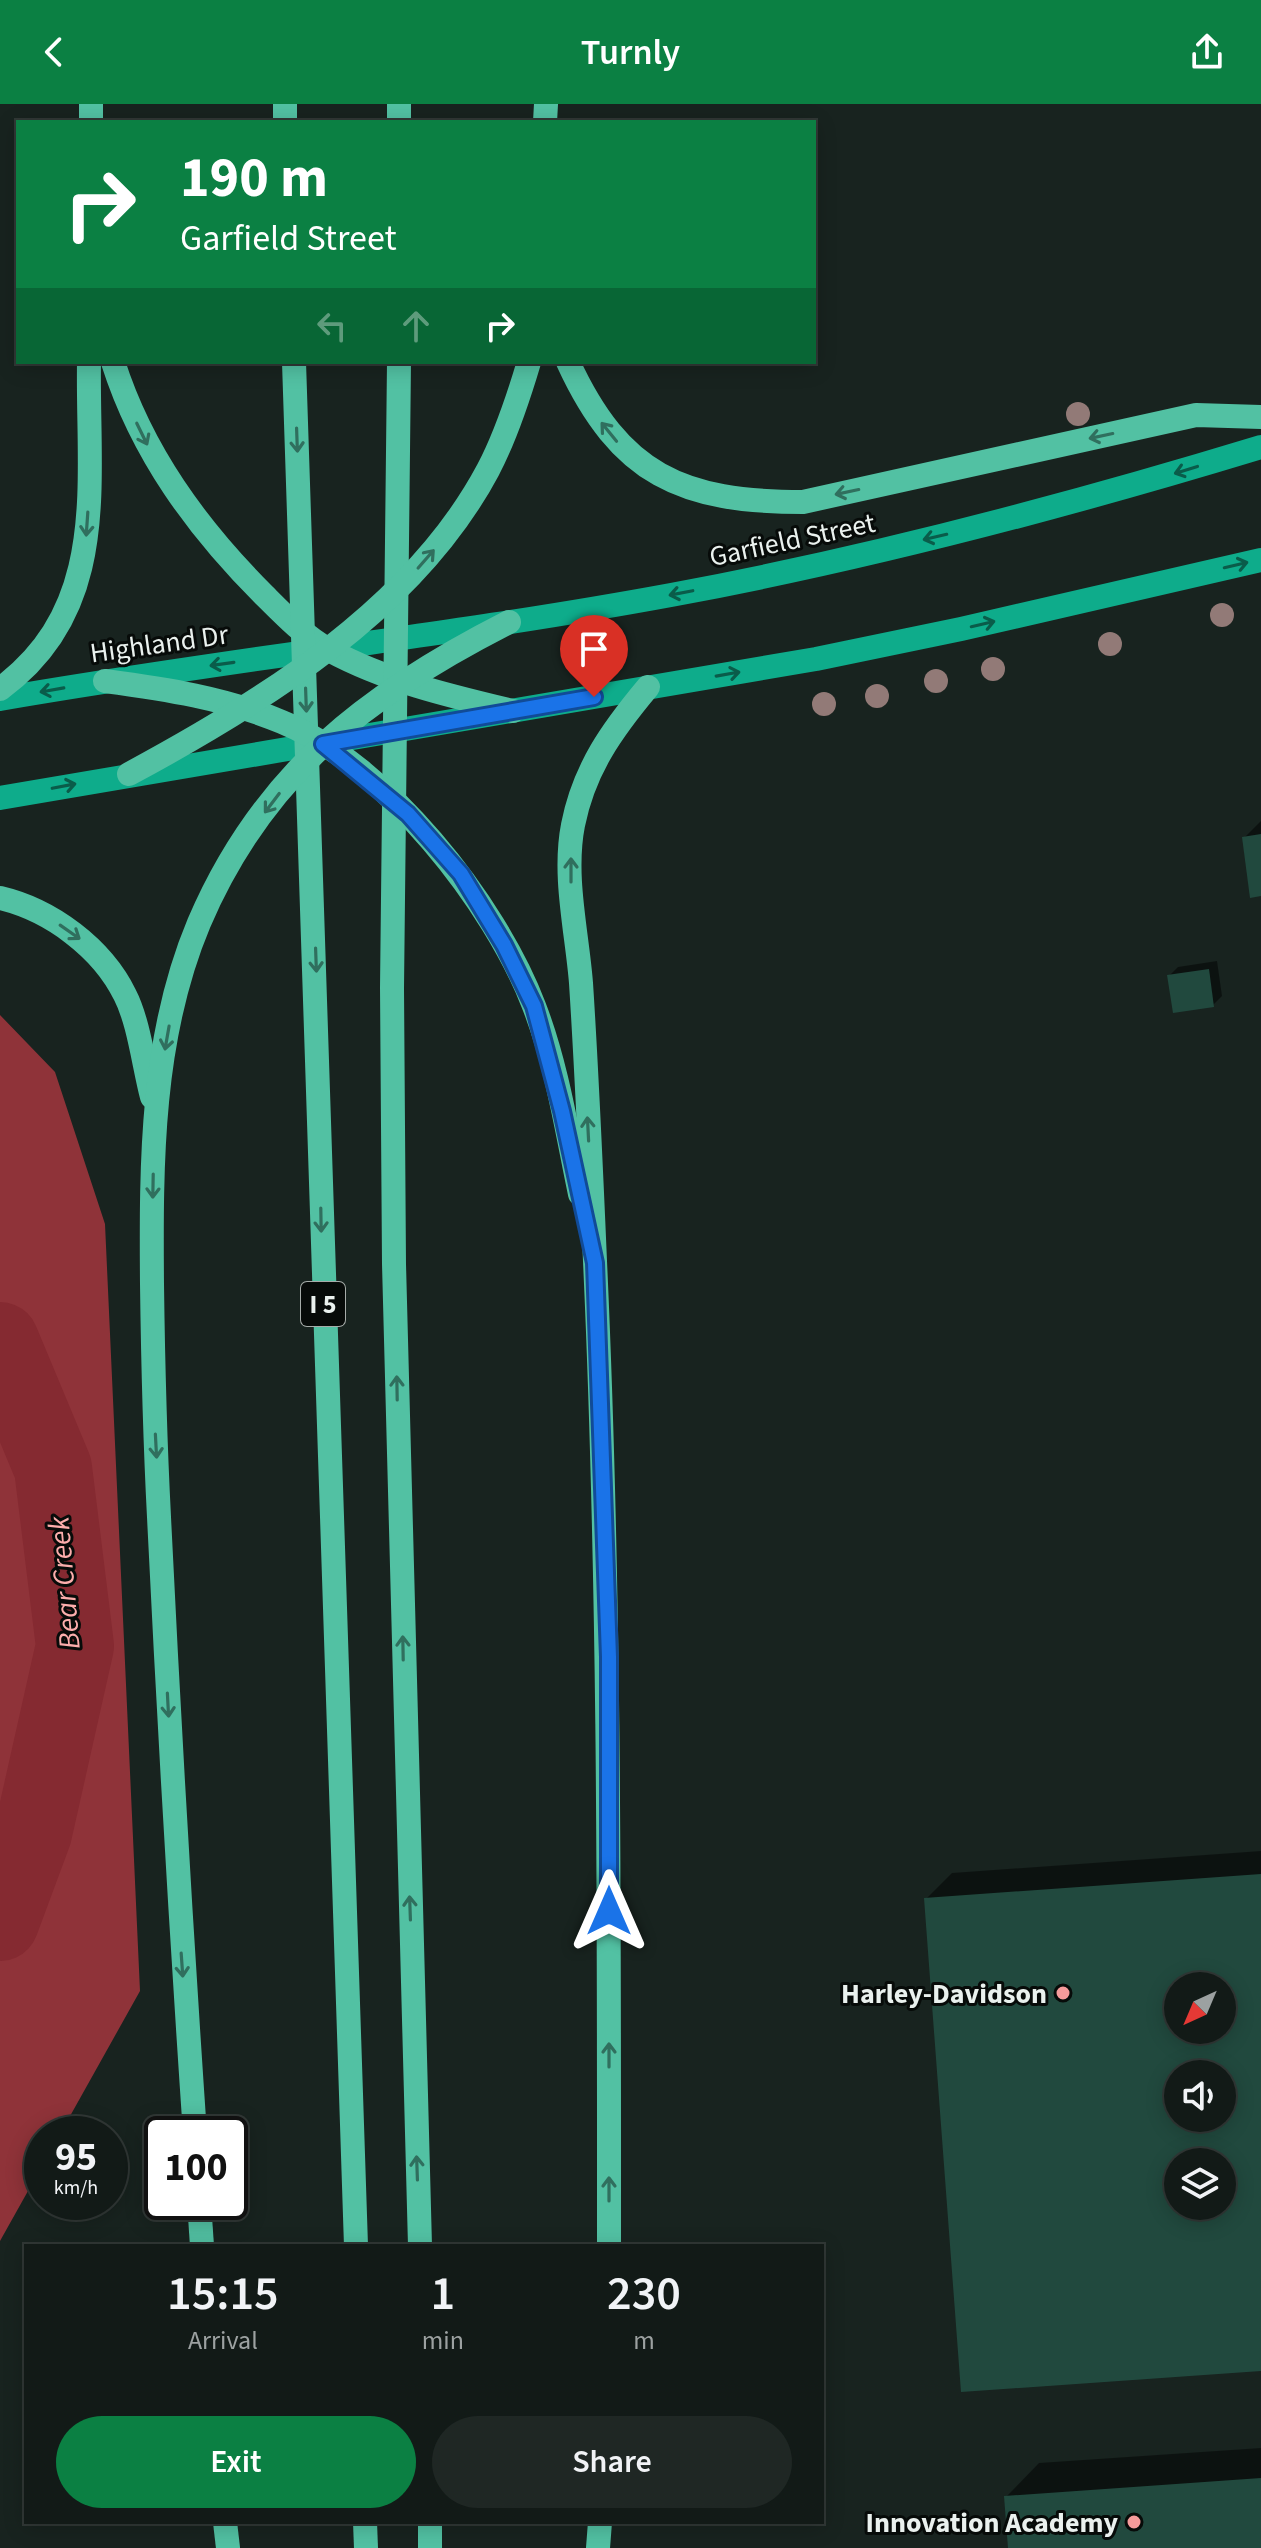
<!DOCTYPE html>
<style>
:root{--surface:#121a17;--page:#1f2724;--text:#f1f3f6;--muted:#9ca1a1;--line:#313836;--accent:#0b8043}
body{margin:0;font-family:"Source Sans 3",sans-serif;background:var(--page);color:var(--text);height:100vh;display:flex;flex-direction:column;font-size:30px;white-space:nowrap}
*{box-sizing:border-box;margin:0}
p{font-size:26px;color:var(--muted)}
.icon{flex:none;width:44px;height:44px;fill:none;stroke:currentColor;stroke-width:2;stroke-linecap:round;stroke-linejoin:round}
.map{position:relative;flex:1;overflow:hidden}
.drawer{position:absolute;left:24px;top:2140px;width:800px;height:280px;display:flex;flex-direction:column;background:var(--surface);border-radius:0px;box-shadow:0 4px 20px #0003,0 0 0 2px var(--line)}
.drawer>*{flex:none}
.hud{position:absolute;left:16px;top:16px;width:800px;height:244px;border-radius:0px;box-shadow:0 4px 20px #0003,0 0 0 2px var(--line);background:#0b8043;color:#fff;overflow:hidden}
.needle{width:52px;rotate:224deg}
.controls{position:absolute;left:1164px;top:1868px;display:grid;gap:16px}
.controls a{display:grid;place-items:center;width:72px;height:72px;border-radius:50%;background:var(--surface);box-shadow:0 4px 20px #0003,0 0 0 2px var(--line);font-size:40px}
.speed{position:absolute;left:24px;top:2012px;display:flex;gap:16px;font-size:40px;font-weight:700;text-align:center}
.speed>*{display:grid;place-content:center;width:104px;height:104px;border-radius:50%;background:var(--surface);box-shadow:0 4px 20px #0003,0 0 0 2px var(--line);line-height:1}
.speed small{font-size:20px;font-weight:400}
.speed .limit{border:4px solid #111;border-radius:12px;background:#fff;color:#111}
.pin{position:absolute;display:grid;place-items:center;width:68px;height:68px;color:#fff;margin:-82px -34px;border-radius:50% 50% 50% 0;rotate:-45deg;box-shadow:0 0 8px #0007}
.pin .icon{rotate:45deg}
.me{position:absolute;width:88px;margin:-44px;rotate:0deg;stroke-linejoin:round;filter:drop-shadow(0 0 6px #0008)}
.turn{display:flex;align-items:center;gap:28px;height:168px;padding:0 32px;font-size:36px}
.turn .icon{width:104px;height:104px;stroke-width:2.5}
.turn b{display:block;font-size:56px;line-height:68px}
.lanes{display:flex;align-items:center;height:76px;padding:0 32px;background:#0003;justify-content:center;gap:40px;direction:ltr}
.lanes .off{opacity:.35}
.eta{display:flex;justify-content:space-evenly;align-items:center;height:136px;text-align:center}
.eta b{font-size:48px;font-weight:600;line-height:56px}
.cta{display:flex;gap:16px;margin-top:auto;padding:16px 32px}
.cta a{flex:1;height:92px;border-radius:48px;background:var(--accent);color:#fff;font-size:32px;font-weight:600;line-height:92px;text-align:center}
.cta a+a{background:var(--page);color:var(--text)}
header{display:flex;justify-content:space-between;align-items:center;height:104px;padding:0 32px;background:var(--accent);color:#fff;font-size:36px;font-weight:600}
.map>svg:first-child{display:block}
.forest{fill:#8f3339}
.shadow{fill:#0007;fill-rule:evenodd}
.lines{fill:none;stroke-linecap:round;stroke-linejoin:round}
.river{stroke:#852a31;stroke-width:78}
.building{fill:#21493e;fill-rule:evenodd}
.primary{stroke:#0eac8b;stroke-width:24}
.highway{stroke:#52c1a3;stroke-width:24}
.tree{fill:#927a77}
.oneway{stroke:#306f5e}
.oneway2{stroke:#0a5c4a}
.route-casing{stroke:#114b97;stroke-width:20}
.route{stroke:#1a73e8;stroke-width:14}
.poi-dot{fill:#f59b9b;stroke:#070b09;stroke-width:3}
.labels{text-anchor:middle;stroke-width:6;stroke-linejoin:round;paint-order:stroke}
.shield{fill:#070b09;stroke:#a6aca9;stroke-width:2}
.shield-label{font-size:26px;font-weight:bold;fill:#eaf1ee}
.street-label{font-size:28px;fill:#eaf1ee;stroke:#070b09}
.poi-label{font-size:28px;font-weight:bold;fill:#eaf1ee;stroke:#070b09;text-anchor:end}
.water-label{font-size:30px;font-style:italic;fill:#fcadac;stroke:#070b09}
</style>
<header><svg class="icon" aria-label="back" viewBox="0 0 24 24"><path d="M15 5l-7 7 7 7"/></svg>Turnly<svg class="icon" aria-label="share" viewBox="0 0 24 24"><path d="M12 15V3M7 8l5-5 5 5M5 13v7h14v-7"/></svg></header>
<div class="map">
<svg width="1261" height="2444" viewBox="0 0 1261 2444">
<rect width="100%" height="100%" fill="#18231f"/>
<path class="forest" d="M0,911L55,968L105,1120L140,1887L60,2030H42V2062L0,2137Z"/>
<g class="shadow">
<path d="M1261,717V790L1244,734Z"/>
<path d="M1217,857L1222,892L1213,901L1169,872L1178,863Z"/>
<path d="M1261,1747V2265L926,1795L952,1769ZM1178,1882H1222V1926H1178ZM1178,1970H1222V2014H1178ZM1178,2058H1222V2102H1178Z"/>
<path d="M1261,2344V2444H1010L1006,2393L1039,2359Z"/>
</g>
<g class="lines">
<path class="river" d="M0,1237L53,1364L75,1542L33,1729L0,1818"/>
</g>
<g class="building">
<path d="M1261,730V792L1250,794L1242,733Z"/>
<path d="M1209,865L1214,903L1173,909L1167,871Z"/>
<path d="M1261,1770V2267L961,2288L924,1794ZM1178,1882H1222V1926H1178ZM1178,1970H1222V2014H1178ZM1178,2058H1222V2102H1178Z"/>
<path d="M1261,2374V2444H1008L1004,2392Z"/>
</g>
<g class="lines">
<g class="primary">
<path d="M0,595C223,556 449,532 671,491C871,454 1067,402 1261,343"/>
<path d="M0,694L816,555L961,525L1261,456"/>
</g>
<g class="highway">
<path d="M285,0V18"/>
<path d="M91,18V0"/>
<path d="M399,18V0"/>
<path d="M545,18L546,0"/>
<path d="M113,258C142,349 197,424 264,491C283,510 304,532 329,546C386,577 450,592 513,607"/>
<path d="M294,258L356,2142"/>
<path d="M399,258L392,884L394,1160L420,2142"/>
<path d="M568,258C620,371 682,398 803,398L1196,311L1261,313"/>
<path d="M105,577C165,585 225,594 282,618C385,660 495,799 534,902C557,961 567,1028 580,1090"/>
<path d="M0,585C111,504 87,379 89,258"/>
<path d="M129,670C263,598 414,505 488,366C506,332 518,295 529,258"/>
<path d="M0,794C51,806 102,844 125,891C139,918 144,963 152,993"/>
<path d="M195,2030C181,1824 169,1619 159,1413C155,1336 153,1258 152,1180C151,1058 151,933 199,819C263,669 369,589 509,518"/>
<path d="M199,2098L202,2142"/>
<path d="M609,2142C609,1813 610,1485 595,1157C591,1064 587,971 581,879C577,828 563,772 573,721C584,665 612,626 648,583"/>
<path d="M225,2418L228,2444"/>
<path d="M365,2418L366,2444"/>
<path d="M430,2418V2444"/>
<path d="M598,2444L600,2418"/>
</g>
</g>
<g class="tree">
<circle cx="1078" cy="310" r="12"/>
<circle cx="1222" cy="511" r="12"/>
<circle cx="1110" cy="540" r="12"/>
<circle cx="993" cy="565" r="12"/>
<circle cx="936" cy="577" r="12"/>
<circle cx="877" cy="592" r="12"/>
<circle cx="824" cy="600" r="12"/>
</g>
<defs><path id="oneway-shaft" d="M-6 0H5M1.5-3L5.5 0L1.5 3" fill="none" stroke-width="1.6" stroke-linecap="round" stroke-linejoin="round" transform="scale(2)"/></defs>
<g class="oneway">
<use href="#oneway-shaft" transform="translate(609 328) rotate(-129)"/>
<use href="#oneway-shaft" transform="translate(142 330) rotate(64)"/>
<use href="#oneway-shaft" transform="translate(1101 332) rotate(168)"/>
<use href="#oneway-shaft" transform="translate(297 336) rotate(88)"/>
<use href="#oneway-shaft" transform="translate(847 388) rotate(168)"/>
<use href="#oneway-shaft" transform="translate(87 420) rotate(94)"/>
<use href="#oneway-shaft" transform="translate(426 455) rotate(-49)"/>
<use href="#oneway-shaft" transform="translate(306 596) rotate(88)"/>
<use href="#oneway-shaft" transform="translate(272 699) rotate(127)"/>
<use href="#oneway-shaft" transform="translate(571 766) rotate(-90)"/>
<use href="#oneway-shaft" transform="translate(70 828) rotate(35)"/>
<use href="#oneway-shaft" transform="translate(316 856) rotate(88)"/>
<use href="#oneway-shaft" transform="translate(167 934) rotate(100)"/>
<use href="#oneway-shaft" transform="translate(588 1025) rotate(-93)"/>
<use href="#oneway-shaft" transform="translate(153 1082) rotate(91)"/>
<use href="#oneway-shaft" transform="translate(321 1116) rotate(89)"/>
<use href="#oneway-shaft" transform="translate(397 1284) rotate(-91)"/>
<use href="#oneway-shaft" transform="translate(156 1342) rotate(87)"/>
<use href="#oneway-shaft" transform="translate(403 1544) rotate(-91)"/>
<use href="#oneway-shaft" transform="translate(168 1601) rotate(87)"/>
<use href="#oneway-shaft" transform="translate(410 1804) rotate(-92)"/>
<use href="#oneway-shaft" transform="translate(182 1861) rotate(86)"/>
<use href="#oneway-shaft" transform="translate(609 1951) rotate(-90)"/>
<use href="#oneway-shaft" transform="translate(417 2064) rotate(-92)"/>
<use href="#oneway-shaft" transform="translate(609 2085) rotate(-90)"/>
</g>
<g class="oneway2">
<use href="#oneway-shaft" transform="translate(1186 366) rotate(163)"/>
<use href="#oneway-shaft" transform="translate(935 433) rotate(167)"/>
<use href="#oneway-shaft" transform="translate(1236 461) rotate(-13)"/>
<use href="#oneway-shaft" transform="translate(681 489) rotate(169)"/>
<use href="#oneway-shaft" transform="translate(983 520) rotate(-13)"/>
<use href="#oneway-shaft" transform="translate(222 560) rotate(172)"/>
<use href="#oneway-shaft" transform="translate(728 570) rotate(-10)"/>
<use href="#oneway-shaft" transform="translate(52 586) rotate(170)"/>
<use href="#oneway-shaft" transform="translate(64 682) rotate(-11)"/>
</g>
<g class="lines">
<g class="route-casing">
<path id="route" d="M594,593L323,640L408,710L461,770L504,841L534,902L562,1007L595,1159L609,1553V1807"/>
</g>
<use href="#route" class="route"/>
</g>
<g class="poi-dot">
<circle cx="1063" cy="1889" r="8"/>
<circle cx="1134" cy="2418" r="8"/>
</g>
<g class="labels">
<rect class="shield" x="301" y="1178" width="44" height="44" rx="6"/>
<g class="shield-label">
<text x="323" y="1209">I 5</text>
</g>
<g class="street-label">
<text transform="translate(792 435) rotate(-12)" y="10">Garfield Street</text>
<text transform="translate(159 539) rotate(-8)" y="10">Highland Dr</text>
</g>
<g class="poi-label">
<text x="1047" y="1899">Harley-Davidson</text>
<text x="1118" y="2428">Innovation Academy</text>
</g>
<g class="water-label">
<text transform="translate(64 1479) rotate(-95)" y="10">Bear Creek</text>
</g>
</g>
</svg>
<div class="controls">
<a><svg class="needle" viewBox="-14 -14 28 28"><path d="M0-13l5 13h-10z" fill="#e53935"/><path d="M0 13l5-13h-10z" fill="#9ca1a1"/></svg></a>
<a><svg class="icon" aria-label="sound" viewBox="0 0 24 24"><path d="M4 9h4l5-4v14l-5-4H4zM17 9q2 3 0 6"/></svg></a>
<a><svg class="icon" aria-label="layers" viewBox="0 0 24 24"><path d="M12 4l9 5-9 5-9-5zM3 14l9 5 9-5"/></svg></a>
</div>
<div class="speed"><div>95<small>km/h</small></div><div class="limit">100</div></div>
<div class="pin" style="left:594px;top:593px;background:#d93025"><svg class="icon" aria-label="arrive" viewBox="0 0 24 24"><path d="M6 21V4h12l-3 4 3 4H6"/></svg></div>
<svg class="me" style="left:609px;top:1807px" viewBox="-20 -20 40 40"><path d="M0-17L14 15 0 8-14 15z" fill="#1a73e8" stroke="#fff" stroke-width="4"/></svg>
<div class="hud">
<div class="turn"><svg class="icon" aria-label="right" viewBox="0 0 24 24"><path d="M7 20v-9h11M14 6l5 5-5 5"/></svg><div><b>190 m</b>Garfield Street</div></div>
<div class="lanes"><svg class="icon off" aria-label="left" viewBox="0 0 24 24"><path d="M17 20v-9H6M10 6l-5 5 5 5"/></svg><svg class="icon off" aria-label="ahead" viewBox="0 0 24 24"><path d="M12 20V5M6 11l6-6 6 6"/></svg><svg class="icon" aria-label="right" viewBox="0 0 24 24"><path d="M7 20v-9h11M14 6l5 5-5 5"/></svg></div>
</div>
<section class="drawer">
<div class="eta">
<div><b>15:15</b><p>Arrival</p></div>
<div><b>1</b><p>min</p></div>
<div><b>230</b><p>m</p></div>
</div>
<div class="cta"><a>Exit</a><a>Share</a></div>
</section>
</div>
